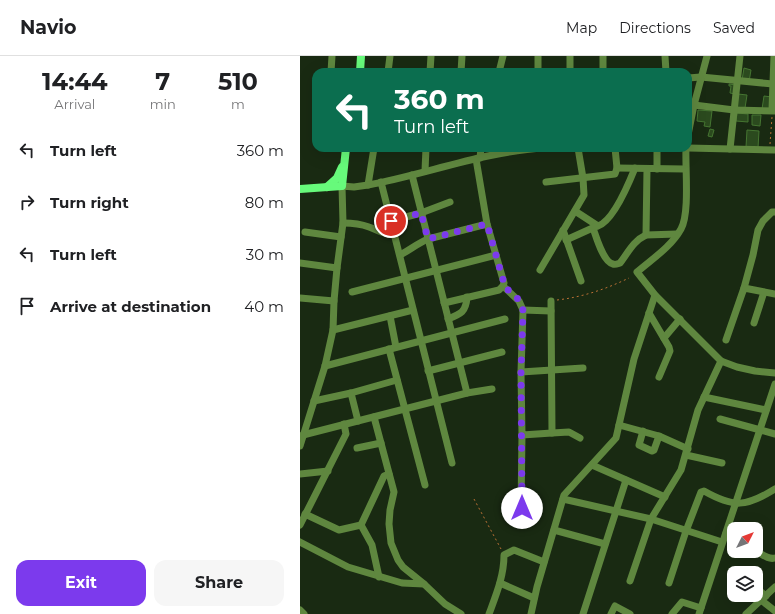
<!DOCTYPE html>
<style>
:root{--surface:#fff;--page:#f6f6f6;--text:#202124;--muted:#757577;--line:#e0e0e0;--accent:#7c3aed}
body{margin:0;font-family:Montserrat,sans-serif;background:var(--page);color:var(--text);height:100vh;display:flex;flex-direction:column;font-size:15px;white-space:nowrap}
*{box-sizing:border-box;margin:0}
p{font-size:13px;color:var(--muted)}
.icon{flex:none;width:22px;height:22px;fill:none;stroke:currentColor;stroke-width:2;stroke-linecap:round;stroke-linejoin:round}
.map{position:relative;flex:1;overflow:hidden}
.panel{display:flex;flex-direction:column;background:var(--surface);width:300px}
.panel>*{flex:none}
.guide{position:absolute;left:12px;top:12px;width:380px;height:84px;border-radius:12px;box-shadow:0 4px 16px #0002;background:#0b6e4f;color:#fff;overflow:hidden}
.needle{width:26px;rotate:48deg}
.tools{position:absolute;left:427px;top:466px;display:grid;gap:8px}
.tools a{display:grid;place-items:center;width:36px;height:36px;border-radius:8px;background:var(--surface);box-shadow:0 4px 16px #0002;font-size:20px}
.pin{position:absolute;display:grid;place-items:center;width:34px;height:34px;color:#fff;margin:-17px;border:2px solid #fff;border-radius:50%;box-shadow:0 1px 4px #0007}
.me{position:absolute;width:44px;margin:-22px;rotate:0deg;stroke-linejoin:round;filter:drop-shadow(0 0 3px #0008)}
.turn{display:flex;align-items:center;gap:14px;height:84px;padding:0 16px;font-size:18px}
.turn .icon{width:52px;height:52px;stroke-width:2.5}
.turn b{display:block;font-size:28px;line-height:34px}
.eta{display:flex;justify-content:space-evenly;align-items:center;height:68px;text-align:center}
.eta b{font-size:24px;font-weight:700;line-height:28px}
.action{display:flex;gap:8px;margin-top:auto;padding:8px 16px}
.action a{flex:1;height:46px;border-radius:12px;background:var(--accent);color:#fff;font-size:16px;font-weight:700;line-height:46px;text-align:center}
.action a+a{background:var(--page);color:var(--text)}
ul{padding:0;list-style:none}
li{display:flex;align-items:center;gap:12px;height:52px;padding:0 16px}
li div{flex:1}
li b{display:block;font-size:15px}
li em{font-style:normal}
header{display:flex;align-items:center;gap:24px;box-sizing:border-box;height:56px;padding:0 20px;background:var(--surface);border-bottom:1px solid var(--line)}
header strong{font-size:19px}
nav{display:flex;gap:22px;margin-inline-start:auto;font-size:14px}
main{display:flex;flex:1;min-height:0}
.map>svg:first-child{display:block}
.building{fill:#2b4a1e;stroke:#457531}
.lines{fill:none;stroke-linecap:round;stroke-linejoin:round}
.path{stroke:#b97035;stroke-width:1;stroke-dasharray:2 3;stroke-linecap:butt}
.minor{stroke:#5f873f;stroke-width:7}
.major{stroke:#67fa7b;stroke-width:8}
.route{stroke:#7c3aed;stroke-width:7;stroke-dasharray:0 12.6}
</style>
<header>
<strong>Navio</strong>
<nav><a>Map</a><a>Directions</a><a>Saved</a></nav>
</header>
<main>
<section class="panel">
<div class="eta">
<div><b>14:44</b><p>Arrival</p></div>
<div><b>7</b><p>min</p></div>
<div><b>510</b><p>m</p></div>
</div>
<ul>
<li><svg class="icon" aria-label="left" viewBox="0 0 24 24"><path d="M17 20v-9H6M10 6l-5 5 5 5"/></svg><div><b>Turn left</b></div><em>360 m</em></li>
<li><svg class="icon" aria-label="right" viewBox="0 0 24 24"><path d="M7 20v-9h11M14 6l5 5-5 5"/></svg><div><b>Turn right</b></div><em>80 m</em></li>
<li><svg class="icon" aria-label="left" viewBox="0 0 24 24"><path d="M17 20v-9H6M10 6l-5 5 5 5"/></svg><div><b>Turn left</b></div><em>30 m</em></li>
<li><svg class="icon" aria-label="arrive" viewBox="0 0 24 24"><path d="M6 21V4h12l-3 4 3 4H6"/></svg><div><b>Arrive at destination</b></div><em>40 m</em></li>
</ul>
<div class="action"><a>Exit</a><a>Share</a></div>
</section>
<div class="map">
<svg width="475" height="558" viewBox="0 0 475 558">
<rect width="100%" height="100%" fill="#192a12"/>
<g class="building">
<path d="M444,12L451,14L449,26L442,24Z"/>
<path d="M429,28L436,29L435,38L430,37L431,30H429Z"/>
<path d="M438,38L447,39L445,52L436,51Z"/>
<path d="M464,40L472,41L470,54L462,53Z"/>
<path d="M398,54L412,55L410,71L404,70L405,66L397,65Z"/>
<path d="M437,57L448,58V66L436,65Z"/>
<path d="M452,59H461L460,70L452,69Z"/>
<path d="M410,73L414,74L412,81L408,80Z"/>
<path d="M447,74L459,75L458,92L446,91Z"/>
</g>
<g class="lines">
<g class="path">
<path d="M470,88L472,61"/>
<path d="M257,244C283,241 306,233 329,222"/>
<path d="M174,443L201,493"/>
</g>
<g class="minor">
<path d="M238,0V16"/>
<path d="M270,0V16"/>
<path d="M303,0V16"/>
<path d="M365,0L366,16"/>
<path d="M31,16L32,0"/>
<path d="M88,16L90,0"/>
<path d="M130,16L131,0"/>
<path d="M161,16L162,0"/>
<path d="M199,16L203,0"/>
<path d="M388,22L401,21L473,28"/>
<path d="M394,49L434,54L475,55"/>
<path d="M472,54L474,0"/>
<path d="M388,79L394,49L407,0"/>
<path d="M357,92V113"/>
<path d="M386,92C385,111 390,157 381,173C371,191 352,203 337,216L355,239L421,305L437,311L455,315L475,317"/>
<path d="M388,92L475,94"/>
<path d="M430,93L440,0"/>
<path d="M180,102L181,92"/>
<path d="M176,103L187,168L204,227L203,230L219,245L223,254L221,316L222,379L252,377L251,245"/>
<path d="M317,112L385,113"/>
<path d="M125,115L126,92"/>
<path d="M112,119L167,337L192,333"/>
<path d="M81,126L152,407"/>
<path d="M246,126L315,118L317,112L315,92"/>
<path d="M68,129L74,92"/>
<path d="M275,155L298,170C313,165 329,127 335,112"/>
<path d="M91,165L121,157L150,146"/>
<path d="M43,167C52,167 61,168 69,171C78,174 84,179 94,178"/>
<path d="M293,172C296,180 303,206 313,208C315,209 317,208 320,207C328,197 333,185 346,179L377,178"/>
<path d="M263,174L281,225"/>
<path d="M5,176L41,181"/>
<path d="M346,179L347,113"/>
<path d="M266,184L297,170"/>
<path d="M100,199C110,194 118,187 128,183L187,168"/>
<path d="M0,207L37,212"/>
<path d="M240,214L284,139L283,122L278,92"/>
<path d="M444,232L453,199L458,174L463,165L472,156H475"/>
<path d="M52,236L196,199"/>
<path d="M0,242L34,245"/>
<path d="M144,247L199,234L203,230"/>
<path d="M223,254L251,255"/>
<path d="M349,257L369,291L370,295L359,321"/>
<path d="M90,260L96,291"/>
<path d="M148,263C161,258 166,256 167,241"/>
<path d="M454,267L464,236"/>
<path d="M33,274L113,254"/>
<path d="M364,282L380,263"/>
<path d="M426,284L444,232L475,238"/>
<path d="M89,293L125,429"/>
<path d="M25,310L205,263"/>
<path d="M128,315L202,296"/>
<path d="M221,316L283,312"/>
<path d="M51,337L58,365"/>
<path d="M404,341L466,354"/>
<path d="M14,345L51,337L97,324"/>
<path d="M74,361L94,436L90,454L89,468L91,487L98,504L103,511L124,528"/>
<path d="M420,363L475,378"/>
<path d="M319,369L359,380L388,393"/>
<path d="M343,375L339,389L352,395L354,394L359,380"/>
<path d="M252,377L269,376L280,382"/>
<path d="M3,379L167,337"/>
<path d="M0,390L25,310L33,274L34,245L37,212L43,167L42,130L54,131L68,129C127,118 185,95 245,92"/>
<path d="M57,392L81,387"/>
<path d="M386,399L422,407"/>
<path d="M292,409L365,441"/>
<path d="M0,418L28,415"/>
<path d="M263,443L351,463L422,486"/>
<path d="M221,452L222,379"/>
<path d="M5,458L39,474L61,469"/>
<path d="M0,469L46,378L44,368"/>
<path d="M254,474L305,488"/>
<path d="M426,477L434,482"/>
<path d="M0,486L48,511L102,527L124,528L145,548L161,558"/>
<path d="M456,495C462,498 468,504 475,502"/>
<path d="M435,515L437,517"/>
<path d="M79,521L72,489L61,469L84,420L89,418"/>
<path d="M330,525L351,463L381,414L398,354L421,305"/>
<path d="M200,527L234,542"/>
<path d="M369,527L386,475L401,436L404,435C434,452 446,451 475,433"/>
<path d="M456,532L466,540"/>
<path d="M461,544L475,555"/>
<path d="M0,554L4,558"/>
<path d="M189,558C196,539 204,520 204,499L214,494L244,506"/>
<path d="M231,558L237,531L264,439L316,382L334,303L355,239"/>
<path d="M283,558L326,424"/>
<path d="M311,558L315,550L330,558"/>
<path d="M372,558L382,546L401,552"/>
<path d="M399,558L475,328"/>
<path d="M446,558L475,531"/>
</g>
<g class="major">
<path d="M60,16L61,0"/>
<path d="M27,131L37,122L42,111"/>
<path d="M0,133L42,130L46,92"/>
</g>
</g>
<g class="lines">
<path class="route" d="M91,165L121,157L128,183L187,168L204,227V230L219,244L223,254L221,316L222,452"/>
</g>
</svg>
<div class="tools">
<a><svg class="needle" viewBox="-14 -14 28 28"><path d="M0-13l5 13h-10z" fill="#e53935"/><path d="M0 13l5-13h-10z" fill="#757577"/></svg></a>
<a><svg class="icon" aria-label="layers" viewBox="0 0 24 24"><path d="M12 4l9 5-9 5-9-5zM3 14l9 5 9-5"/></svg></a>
</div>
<div class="pin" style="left:91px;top:165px;background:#d93025"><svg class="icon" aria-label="arrive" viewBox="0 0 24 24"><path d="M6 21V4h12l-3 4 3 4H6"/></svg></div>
<svg class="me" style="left:222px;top:452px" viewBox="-20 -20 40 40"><circle r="19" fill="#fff"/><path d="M0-13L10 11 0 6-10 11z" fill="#7c3aed"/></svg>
<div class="guide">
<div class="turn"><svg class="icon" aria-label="left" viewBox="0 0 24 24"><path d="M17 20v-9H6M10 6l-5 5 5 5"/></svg><div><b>360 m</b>Turn left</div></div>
</div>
</div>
</main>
